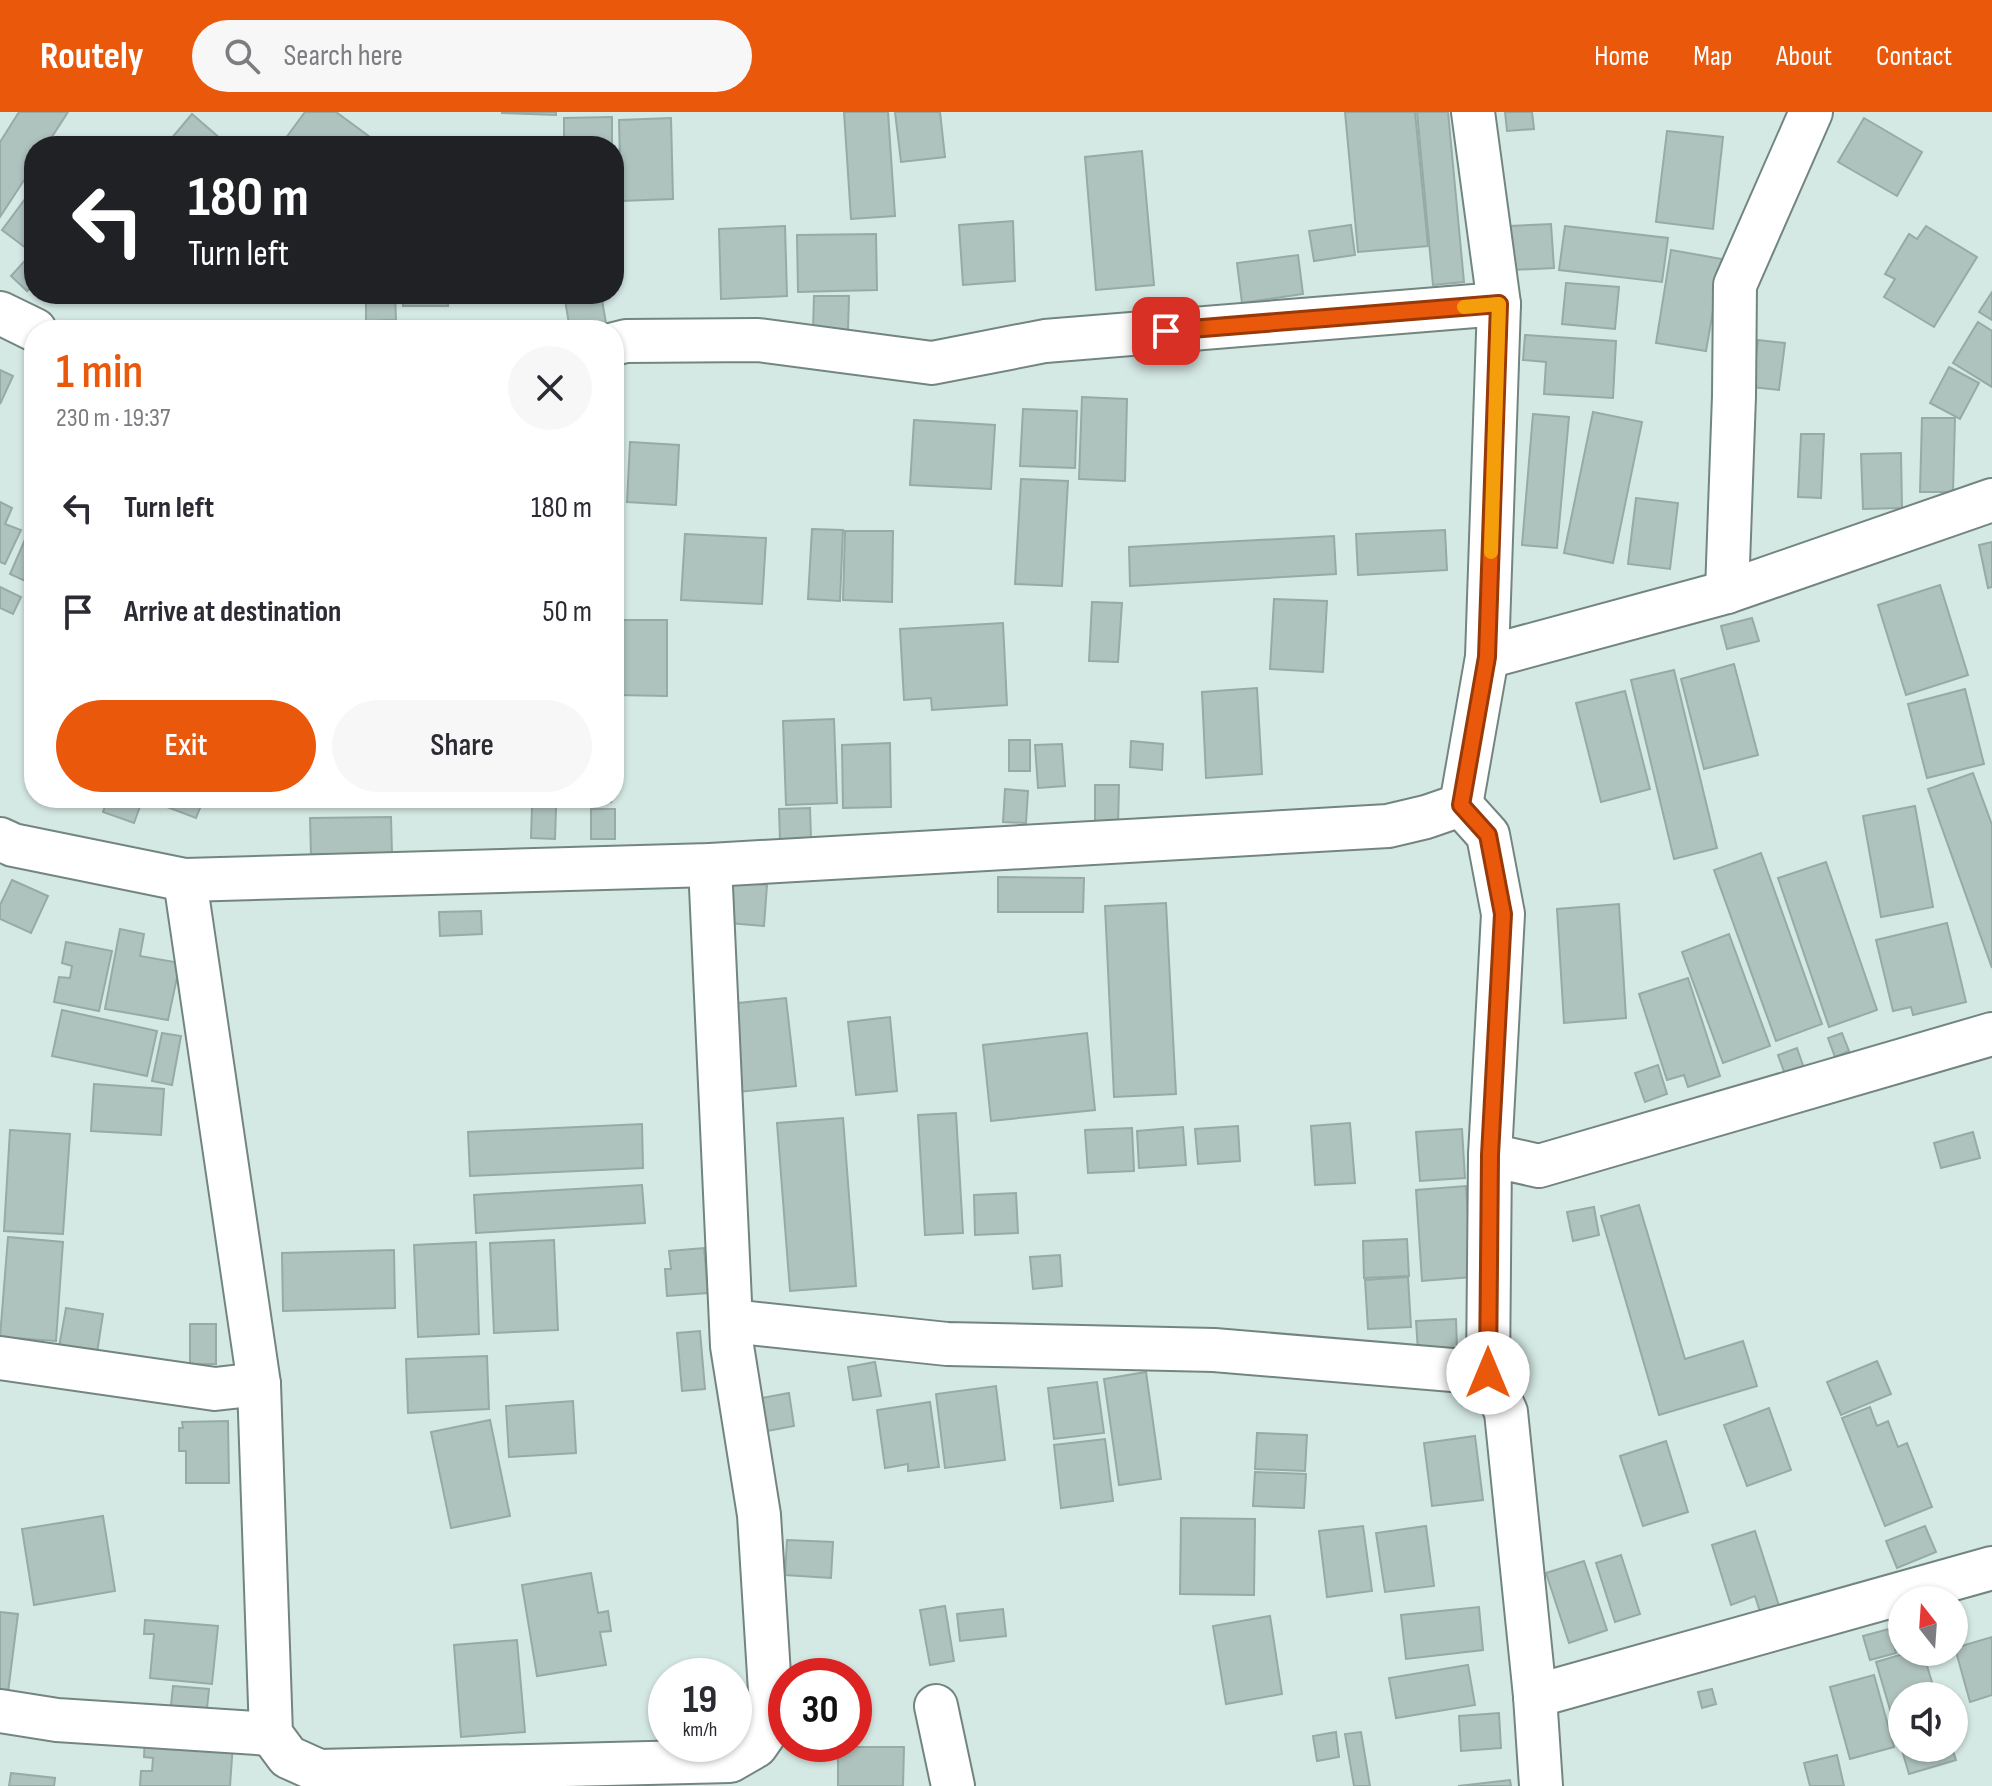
<!DOCTYPE html>
<meta charset="utf-8">
<style>
:root{--surface:#fff;--page:#f7f7f7;--text:#2b2b33;--muted:#7c7c81;--accent:#ea580c}
body{margin:0;font-family:"Sofia Sans Condensed",sans-serif;background:var(--page);color:var(--text);height:100vh;display:flex;flex-direction:column;font-size:30px;white-space:nowrap}
*{box-sizing:border-box;margin:0}
p{font-size:26px;color:var(--muted)}
.icon{flex:none;width:44px;height:44px;fill:none;stroke:currentColor;stroke-width:2;stroke-linecap:round;stroke-linejoin:round}
.map{position:relative;flex:1;overflow:hidden}
.side{position:absolute;left:24px;top:208px;width:600px;height:488px;display:flex;flex-direction:column;background:var(--surface);border-radius:32px;box-shadow:0 2px 6px #0004}
.side>*{flex:none}
.hud{position:absolute;left:24px;top:24px;width:600px;height:168px;border-radius:32px;box-shadow:0 2px 6px #0004;background:#202124;color:#fff;overflow:hidden}
.needle{width:52px;rotate:343deg}
.fabs{position:absolute;left:1888px;top:1474px;display:grid;gap:16px}
.fabs a{display:grid;place-items:center;width:80px;height:80px;border-radius:50%;background:var(--surface);box-shadow:0 2px 6px #0004;font-size:40px}
.speed{position:absolute;left:648px;top:1546px;display:flex;gap:16px;font-size:40px;font-weight:700;text-align:center}
.speed>*{display:grid;place-content:center;width:104px;height:104px;border-radius:50%;background:var(--surface);box-shadow:0 2px 6px #0004;line-height:1}
.speed small{font-size:20px;font-weight:400}
.speed .limit{border:12px solid #d22;background:#fff;color:#111}
.pin{position:absolute;display:grid;place-items:center;width:68px;height:68px;color:#fff;margin:-34px;border-radius:16px;box-shadow:0 4px 12px #0006}
.me{position:absolute;width:88px;margin:-44px;rotate:0deg;stroke-linejoin:round;filter:drop-shadow(0 0 6px #0008)}
.turn{display:flex;align-items:center;gap:28px;height:168px;padding:0 32px;font-size:36px}
.turn .icon{width:104px;height:104px;stroke-width:2.5}
.turn b{display:block;font-size:56px;line-height:68px}
.round{display:grid;place-items:center;flex:none;width:84px;height:84px;border-radius:42px;background:var(--page)}
.summary{display:flex;align-items:center;justify-content:space-between;height:136px;padding:0 32px}
h1{font-size:48px;font-weight:600;line-height:60px;color:var(--accent)}
.action{display:flex;gap:16px;margin-top:auto;padding:16px 32px}
.action a{flex:1;height:92px;border-radius:48px;background:var(--accent);color:#fff;font-size:32px;font-weight:600;line-height:92px;text-align:center}
.action a+a{background:var(--page);color:var(--text)}
ul{padding:0;list-style:none}
li{display:flex;align-items:center;gap:24px;height:104px;padding:0 32px}
li div{flex:1}
li b{display:block;font-size:30px}
li em{font-style:normal}
header{display:flex;align-items:center;gap:48px;box-sizing:border-box;height:112px;padding:0 40px;background:var(--accent);color:#fff}
header strong{font-size:38px}
nav{display:flex;gap:44px;margin-inline-start:auto;font-size:28px}
.search{width:560px;height:72px;background:var(--page);display:flex;align-items:center;gap:20px;box-sizing:border-box;padding:0 28px;border-radius:44px;color:var(--muted);font-size:30px}
.map>svg:first-child{display:block}
.building{fill:#afc3be;stroke:#97aaa5;stroke-width:2}
.lines{fill:none;stroke-linecap:round;stroke-linejoin:round}
.street-casing{stroke:#738581;stroke-width:46}
.street{stroke:#fff;stroke-width:42}
.route-casing{stroke:#983908;stroke-width:20}
.route{stroke:#ea580c;stroke-width:14}
.slow{stroke:#f59e0b;stroke-width:14}
</style>
<header>
<strong>Routely</strong>
<div class="search"><svg class="icon" aria-label="search" viewBox="0 0 24 24"><circle cx="10" cy="10" r="6"/><path d="M15 15l6 6"/></svg>Search here</div>
<nav><a>Home</a><a>Map</a><a>About</a><a>Contact</a></nav>
</header>
<div class="map">
<svg width="1992" height="1674" viewBox="0 0 1992 1674">
<rect width="100%" height="100%" fill="#d5e9e4"/>
<g class="building">
<path d="M19,0H68L46,34H34V53L0,105V30Z"/>
<path d="M305,0H336L370,25L364,34H280Z"/>
<path d="M502,0H556V3L502,1Z"/>
<path d="M844,0H888L895,104L851,107Z"/>
<path d="M895,0H940L945,45L901,50Z"/>
<path d="M1345,0H1415L1428,134L1358,140Z"/>
<path d="M1417,0H1448L1464,170L1433,173Z"/>
<path d="M1505,0H1532L1534,17L1507,19Z"/>
<path d="M192,2L229,34H165Z"/>
<path d="M612,5V34H564V6Z"/>
<path d="M671,6L673,87L621,89L619,8Z"/>
<path d="M1864,6L1922,40L1897,84L1838,50Z"/>
<path d="M1667,19L1723,25L1713,117L1656,110Z"/>
<path d="M1142,39L1154,173L1096,178L1085,45Z"/>
<path d="M34,75V142L2,118Z"/>
<path d="M1013,109L1015,169L963,173L959,113Z"/>
<path d="M1551,112L1554,156L1513,158L1510,114Z"/>
<path d="M1351,113L1355,143L1314,149L1309,119Z"/>
<path d="M785,114L787,184L721,187L719,117Z"/>
<path d="M1565,114L1668,126L1662,170L1559,158Z"/>
<path d="M1926,114L1977,145L1934,215L1884,185L1895,167L1885,162L1909,122L1917,127Z"/>
<path d="M876,122L877,178L798,180L797,123Z"/>
<path d="M1671,138L1722,147L1706,239L1656,231Z"/>
<path d="M31,142L34,145V172L27,179L11,164Z"/>
<path d="M1298,143L1303,182L1242,191L1237,151Z"/>
<path d="M1566,171L1619,175L1615,217L1562,212Z"/>
<path d="M1992,180V208L1979,200Z"/>
<path d="M366,182H395L396,208L366,209Z"/>
<path d="M402,182H448V194H403Z"/>
<path d="M564,182H601L607,217L570,218Z"/>
<path d="M814,184H849L848,218H813Z"/>
<path d="M251,209L279,218H248Z"/>
<path d="M1978,210L1992,219V275L1953,251Z"/>
<path d="M1525,223L1616,229L1613,286L1544,282L1546,250L1523,248Z"/>
<path d="M1758,228L1785,231L1779,278L1752,275Z"/>
<path d="M1949,255L1979,271L1960,307L1930,291Z"/>
<path d="M0,258L13,264L0,292Z"/>
<path d="M1082,285L1127,287L1125,369L1079,367Z"/>
<path d="M1023,297L1077,299L1075,356L1020,354Z"/>
<path d="M1593,300L1642,310L1613,451L1564,441Z"/>
<path d="M1533,302L1569,305L1557,436L1522,433Z"/>
<path d="M1922,306H1955L1953,380H1920Z"/>
<path d="M914,308L995,313L991,377L910,373Z"/>
<path d="M1801,322H1824L1821,386L1798,385Z"/>
<path d="M630,330L679,333L676,393L627,390Z"/>
<path d="M1901,341L1902,396L1863,397L1861,342Z"/>
<path d="M1021,367L1068,369L1062,474L1015,472Z"/>
<path d="M1636,386L1678,391L1670,457L1628,452Z"/>
<path d="M0,390L12,396L5,412L21,418L5,452L0,450Z"/>
<path d="M34,407V473L10,462Z"/>
<path d="M812,417L843,418L840,489L808,487Z"/>
<path d="M1445,418L1447,458L1358,463L1356,422Z"/>
<path d="M845,419H893L892,490L843,488Z"/>
<path d="M685,422L766,426L762,492L681,488Z"/>
<path d="M1334,424L1336,462L1130,474L1129,435Z"/>
<path d="M1992,430V475L1988,476L1979,433Z"/>
<path d="M1940,473L1968,563L1906,583L1878,493Z"/>
<path d="M0,475L21,485L13,502L0,496Z"/>
<path d="M1274,487L1327,489L1323,560L1270,557Z"/>
<path d="M1092,490L1122,491L1118,550L1089,549Z"/>
<path d="M1752,506L1759,529L1727,537L1721,514Z"/>
<path d="M618,508H667V584L617,583Z"/>
<path d="M1003,511L1007,593L932,598L931,586L904,588L900,517Z"/>
<path d="M614,535H617L616,588H614Z"/>
<path d="M1734,552L1758,643L1704,657L1681,567Z"/>
<path d="M1674,558L1717,736L1674,747L1631,568Z"/>
<path d="M1257,576L1262,662L1206,666L1202,580Z"/>
<path d="M1965,577L1984,652L1927,666L1908,592Z"/>
<path d="M1625,579L1650,677L1601,690L1576,591Z"/>
<path d="M834,607L837,691L786,693L783,609Z"/>
<rect x="1009" y="628" width="21" height="31"/>
<path d="M1131,629L1163,632L1162,658L1130,655Z"/>
<path d="M890,631L891,695L843,696L842,633Z"/>
<path d="M1062,632L1065,674L1038,676L1035,633Z"/>
<path d="M1973,661L1992,713V856L1928,677Z"/>
<path d="M1095,673H1119L1118,715H1095Z"/>
<path d="M1005,677L1028,679L1026,711L1003,710Z"/>
<path d="M108,686H143L134,711L103,700Z"/>
<path d="M152,686H204L196,706L151,689Z"/>
<rect x="451" y="686" width="46" height="3"/>
<path d="M506,686H555V689L506,690Z"/>
<path d="M561,686H611V690L561,692Z"/>
<path d="M1915,694L1933,795L1881,805L1863,704Z"/>
<path d="M532,695H556L555,727L531,726Z"/>
<path d="M810,696L811,727L780,729L779,697Z"/>
<rect x="591" y="697" width="24" height="30"/>
<path d="M391,705L392,742L311,743L310,706Z"/>
<path d="M1761,741L1822,912L1776,929L1714,758Z"/>
<path d="M1826,750L1877,898L1829,915L1778,766Z"/>
<path d="M998,765L1084,766L1083,800H998Z"/>
<path d="M12,768L48,784L31,821L0,807V793Z"/>
<path d="M721,769L767,773L764,814L717,810Z"/>
<path d="M1166,791L1176,982L1114,985L1105,794Z"/>
<path d="M1619,792L1626,906L1564,911L1557,797Z"/>
<path d="M481,799L482,822L440,824L439,800Z"/>
<path d="M1947,811L1966,890L1913,903L1911,895L1893,899L1876,828Z"/>
<path d="M120,817L144,822L140,844L180,851L168,908L105,897Z"/>
<path d="M1729,822L1770,934L1723,951L1682,840Z"/>
<path d="M66,830L112,839L99,899L54,890L59,865L70,866L72,854L62,851Z"/>
<path d="M1688,866L1720,964L1688,975L1684,963L1667,968L1639,882Z"/>
<path d="M786,886L796,974L739,980L729,892Z"/>
<path d="M62,898L157,919L147,964L52,944Z"/>
<path d="M890,905L897,979L856,983L848,910Z"/>
<path d="M162,921L181,924L172,973L152,969Z"/>
<path d="M1087,921L1095,998L991,1009L983,933Z"/>
<path d="M1842,921L1849,939L1835,945L1828,926Z"/>
<path d="M1797,936L1805,959L1786,965L1778,943Z"/>
<path d="M1658,953L1667,982L1645,990L1635,961Z"/>
<path d="M94,972L164,977L161,1023L91,1019Z"/>
<path d="M956,1001L963,1121L925,1123L918,1003Z"/>
<path d="M843,1006L856,1174L790,1179L777,1011Z"/>
<path d="M1350,1011L1355,1071L1315,1073L1311,1014Z"/>
<path d="M642,1012L643,1056L470,1064L468,1020Z"/>
<path d="M1238,1014L1240,1049L1198,1052L1195,1017Z"/>
<path d="M1183,1015L1186,1053L1139,1056L1137,1019Z"/>
<path d="M1132,1016L1134,1059L1088,1061L1085,1018Z"/>
<path d="M1462,1017L1465,1066L1420,1069L1416,1020Z"/>
<path d="M10,1018L70,1022L63,1122L4,1119Z"/>
<path d="M1973,1020L1980,1046L1941,1056L1934,1031Z"/>
<path d="M642,1073L645,1111L476,1121L474,1083Z"/>
<path d="M1466,1074L1472,1165L1422,1169L1416,1078Z"/>
<path d="M1016,1081L1018,1121L975,1123L974,1083Z"/>
<path d="M1639,1093L1685,1247L1743,1229L1757,1274L1659,1303L1601,1104Z"/>
<path d="M1594,1095L1599,1123L1573,1129L1567,1100Z"/>
<path d="M8,1125L63,1130L56,1229L0,1225Z"/>
<path d="M1407,1127L1409,1164L1364,1166L1363,1129Z"/>
<path d="M554,1128L558,1218L494,1221L490,1131Z"/>
<path d="M476,1130L479,1222L418,1225L414,1133Z"/>
<path d="M704,1136L708,1181L667,1184L665,1157H671L669,1139Z"/>
<path d="M394,1138L395,1196L283,1199L282,1141Z"/>
<path d="M1060,1143L1062,1174L1033,1177L1030,1145Z"/>
<path d="M1408,1165L1411,1215L1368,1217L1365,1168Z"/>
<path d="M66,1196L103,1202L97,1241L59,1235Z"/>
<path d="M1456,1207L1457,1236L1418,1239L1416,1209Z"/>
<rect x="190" y="1212" width="26" height="40"/>
<path d="M700,1219L705,1277L682,1279L677,1221Z"/>
<path d="M487,1244L489,1297L408,1301L406,1247Z"/>
<path d="M1877,1249L1891,1282L1841,1303L1827,1270Z"/>
<path d="M875,1250L881,1284L853,1288L848,1255Z"/>
<path d="M1146,1260L1161,1367L1119,1373L1104,1267Z"/>
<path d="M1097,1270L1104,1321L1054,1327L1048,1276Z"/>
<path d="M996,1274L1005,1348L945,1356L936,1282Z"/>
<path d="M789,1281L794,1314L767,1319L762,1286Z"/>
<path d="M573,1289L576,1341L509,1345L506,1294Z"/>
<path d="M930,1290L939,1355L908,1359V1352L885,1356L877,1298Z"/>
<path d="M1870,1295L1877,1314L1888,1309L1898,1335L1907,1331L1932,1395L1885,1414L1842,1306Z"/>
<path d="M1769,1296L1791,1358L1747,1374L1724,1313Z"/>
<path d="M490,1308L510,1404L451,1416L431,1320Z"/>
<path d="M228,1309L229,1371H186V1339H179V1316H183L182,1310Z"/>
<path d="M1257,1321L1307,1323L1305,1359L1255,1357Z"/>
<path d="M1475,1324L1483,1388L1432,1394L1424,1331Z"/>
<path d="M1105,1327L1113,1389L1061,1396L1054,1333Z"/>
<path d="M1666,1329L1688,1400L1643,1414L1620,1344Z"/>
<path d="M1255,1360L1306,1362L1304,1396L1253,1394Z"/>
<path d="M103,1404L115,1479L34,1493L22,1417Z"/>
<path d="M1181,1406L1255,1407L1254,1483L1180,1482Z"/>
<path d="M1363,1414L1372,1479L1327,1485L1319,1419Z"/>
<path d="M1426,1414L1434,1474L1385,1480L1376,1421Z"/>
<path d="M1925,1414L1936,1440L1897,1456L1886,1429Z"/>
<path d="M1755,1419L1780,1497L1761,1503L1755,1484L1731,1493L1712,1433Z"/>
<path d="M787,1428L833,1430L831,1466L785,1463Z"/>
<path d="M1621,1443L1640,1502L1615,1510L1596,1451Z"/>
<path d="M1584,1449L1607,1518L1569,1531L1546,1461Z"/>
<path d="M591,1461L598,1501L608,1499L611,1519L600,1520L606,1553L537,1564L522,1473Z"/>
<path d="M945,1494L954,1549L930,1553L920,1498Z"/>
<path d="M1479,1495L1483,1538L1406,1547L1401,1503Z"/>
<path d="M1003,1497L1006,1524L960,1529L957,1502Z"/>
<path d="M0,1500L18,1502L7,1588L0,1587Z"/>
<path d="M1270,1504L1282,1582L1226,1592L1213,1514Z"/>
<path d="M145,1508L218,1514L212,1572L150,1566L154,1522H144Z"/>
<path d="M1889,1517L1896,1541L1870,1548L1863,1524Z"/>
<path d="M1992,1525V1583L1970,1590L1955,1536Z"/>
<path d="M517,1528L525,1620L461,1625L454,1533Z"/>
<path d="M1910,1540H1923L1936,1584H1902V1636H1952L1956,1648L1909,1662L1876,1550Z"/>
<path d="M1468,1553L1475,1593L1396,1606L1389,1566Z"/>
<path d="M1874,1563L1894,1635L1850,1647L1830,1575Z"/>
<path d="M173,1574L209,1577L206,1606L170,1603Z"/>
<path d="M1712,1577L1716,1592L1702,1596L1698,1580Z"/>
<path d="M1499,1601L1501,1636L1461,1639L1459,1604Z"/>
<path d="M1336,1620L1339,1645L1317,1649L1313,1624Z"/>
<path d="M1361,1620L1370,1674H1354L1345,1622Z"/>
<path d="M145,1626L233,1631L230,1674H140L141,1659H152L153,1646L144,1645Z"/>
<path d="M838,1635H904L903,1674H838Z"/>
<path d="M1837,1643L1844,1674H1810L1804,1651Z"/>
<path d="M11,1661L55,1666L54,1674H9Z"/>
<path d="M1510,1668L1511,1674H1458Z"/>
</g>
<g class="lines">
<g class="street-casing">
<g id="street">
<path d="M0,201L35,218"/>
<path d="M614,232L626,229L758,228L932,251L1045,229L1499,192"/>
<path d="M1727,480L1734,284L1735,173L1811,0"/>
<path d="M1487,545L1727,480L1992,388"/>
<path d="M1461,693L1487,545L1499,192L1473,0"/>
<path d="M1461,693L1488,723L1503,802L1490,1043"/>
<path d="M0,727L13,733L185,768L710,753L1388,714L1426,705L1461,693"/>
<path d="M731,1209L947,1232L1214,1238L1488,1261L1506,1300L1535,1584L1541,1674"/>
<path d="M0,1246L215,1277L259,1272L185,768"/>
<path d="M1488,1261L1490,1043L1539,1054L1992,922"/>
<path d="M259,1272L271,1622L288,1645L319,1659L730,1649L756,1634L772,1611L759,1403L732,1234L710,753"/>
<path d="M1535,1584L1992,1456"/>
<path d="M936,1594L953,1674"/>
<path d="M0,1599L57,1608L271,1622"/>
</g>
</g>
<use href="#street" class="street"/>
</g>
<g class="lines">
<g class="route-casing">
<path id="route" d="M1166,219L1499,192L1487,545L1461,693L1488,723L1503,802L1490,1043L1488,1261"/>
</g>
<use href="#route" class="route"/>
<path class="slow" d="M1464,195L1499,192L1491,440"/>
</g>
</svg>
<div class="fabs">
<a><svg class="needle" viewBox="-14 -14 28 28"><path d="M0-13l5 13h-10z" fill="#e53935"/><path d="M0 13l5-13h-10z" fill="#7c7c81"/></svg></a>
<a><svg class="icon" aria-label="sound" viewBox="0 0 24 24"><path d="M4 9h4l5-4v14l-5-4H4zM17 9q2 3 0 6"/></svg></a>
</div>
<div class="speed"><div>19<small>km/h</small></div><div class="limit">30</div></div>
<div class="pin" style="left:1166px;top:219px;background:#d93025"><svg class="icon" aria-label="arrive" viewBox="0 0 24 24"><path d="M6 21V4h12l-3 4 3 4H6"/></svg></div>
<svg class="me" style="left:1488px;top:1261px" viewBox="-20 -20 40 40"><circle r="19" fill="#fff"/><path d="M0-13L10 11 0 6-10 11z" fill="#ea580c"/></svg>
<div class="hud">
<div class="turn"><svg class="icon" aria-label="left" viewBox="0 0 24 24"><path d="M17 20v-9H6M10 6l-5 5 5 5"/></svg><div><b>180 m</b>Turn left</div></div>
</div>
<section class="side">
<div class="summary"><div><h1>1 min</h1><p>230 m · 19:37</p></div><a class="round"><svg class="icon" aria-label="close" viewBox="0 0 24 24"><path d="M6 6l12 12M18 6L6 18"/></svg></a></div>
<ul>
<li><svg class="icon" aria-label="left" viewBox="0 0 24 24"><path d="M17 20v-9H6M10 6l-5 5 5 5"/></svg><div><b>Turn left</b></div><em>180 m</em></li>
<li><svg class="icon" aria-label="arrive" viewBox="0 0 24 24"><path d="M6 21V4h12l-3 4 3 4H6"/></svg><div><b>Arrive at destination</b></div><em>50 m</em></li>
</ul>
<div class="action"><a>Exit</a><a>Share</a></div>
</section>
</div>
